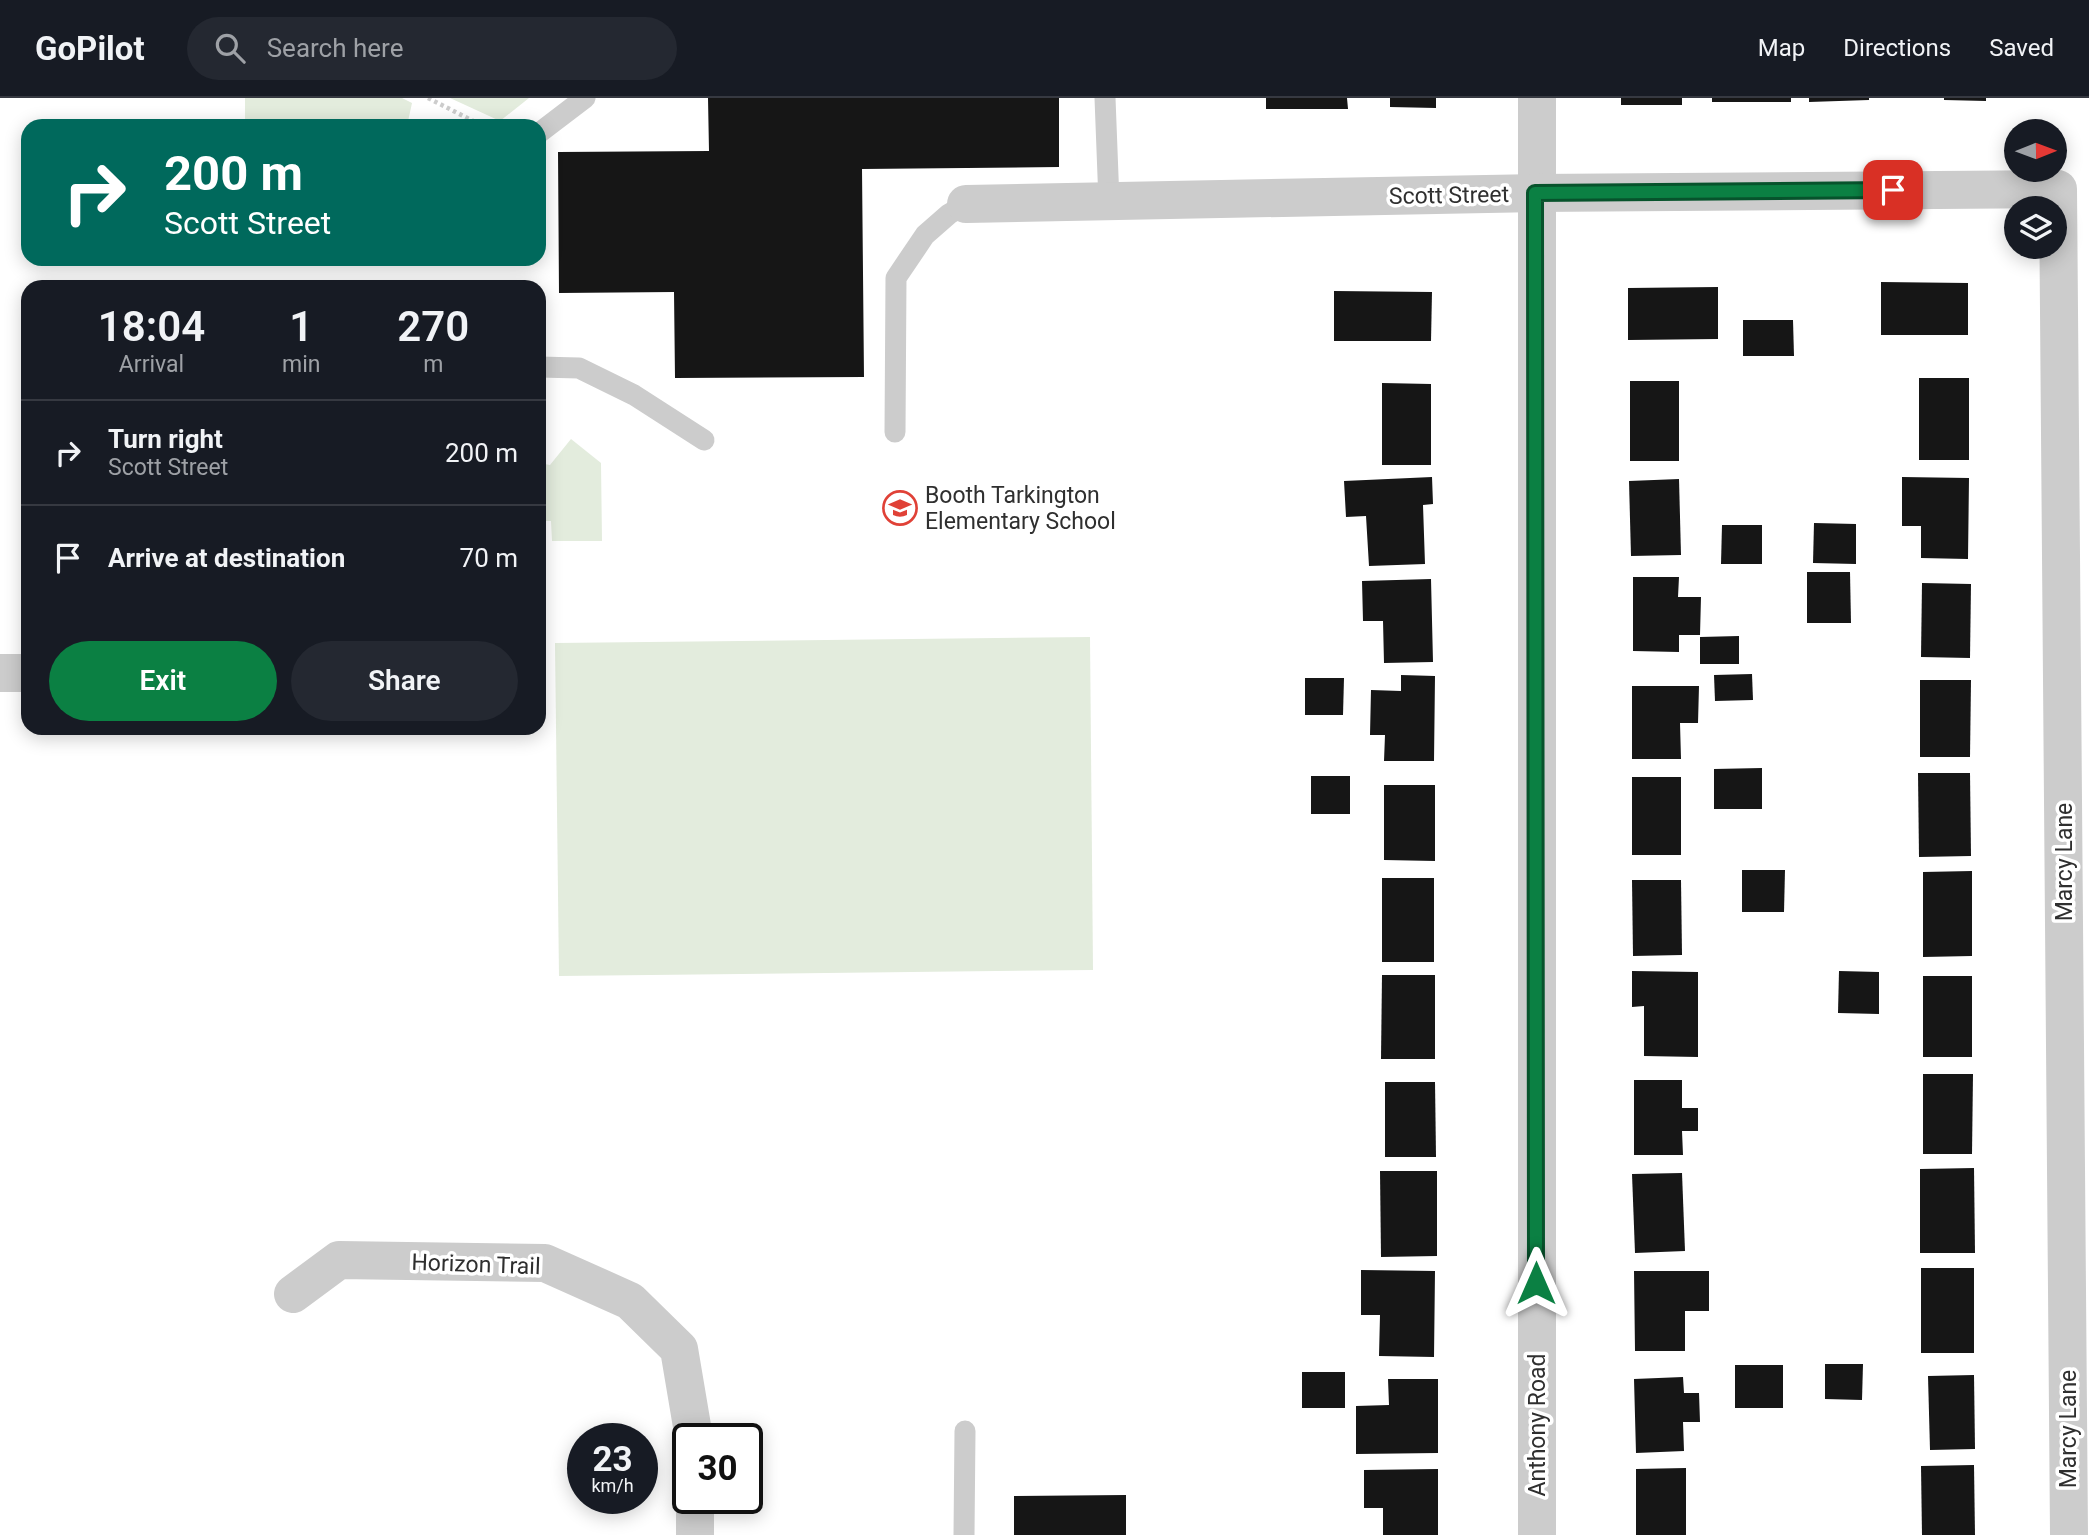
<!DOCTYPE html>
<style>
:root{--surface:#171b24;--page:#242831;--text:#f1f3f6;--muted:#9ea1a6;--line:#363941;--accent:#0b8043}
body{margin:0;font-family:Roboto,sans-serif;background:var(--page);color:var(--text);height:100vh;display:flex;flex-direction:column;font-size:26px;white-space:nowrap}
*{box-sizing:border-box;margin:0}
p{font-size:23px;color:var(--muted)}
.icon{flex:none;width:38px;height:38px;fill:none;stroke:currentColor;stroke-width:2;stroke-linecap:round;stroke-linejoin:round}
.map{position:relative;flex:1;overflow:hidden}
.details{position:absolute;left:21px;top:182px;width:525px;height:455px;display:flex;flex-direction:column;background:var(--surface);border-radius:21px;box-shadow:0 4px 18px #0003}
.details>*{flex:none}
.banner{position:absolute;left:21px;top:21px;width:525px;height:147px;border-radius:21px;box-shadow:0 4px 18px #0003;background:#00695c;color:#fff;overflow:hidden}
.needle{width:46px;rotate:89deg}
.controls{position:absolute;left:2004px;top:21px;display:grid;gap:14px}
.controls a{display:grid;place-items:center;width:63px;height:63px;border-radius:50%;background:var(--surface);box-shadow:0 4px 18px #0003;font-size:35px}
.speed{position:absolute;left:567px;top:1325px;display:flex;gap:14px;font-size:35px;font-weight:700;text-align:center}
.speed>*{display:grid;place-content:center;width:91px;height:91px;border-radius:50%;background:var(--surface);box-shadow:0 4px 18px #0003;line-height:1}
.speed small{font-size:18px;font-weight:400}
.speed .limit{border:4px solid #111;border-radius:10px;background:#fff;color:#111}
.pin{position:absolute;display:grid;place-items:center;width:60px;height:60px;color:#fff;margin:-30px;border-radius:14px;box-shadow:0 4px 10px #0006}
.me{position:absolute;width:77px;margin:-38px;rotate:0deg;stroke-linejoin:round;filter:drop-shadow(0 0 5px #0008)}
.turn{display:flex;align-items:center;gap:24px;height:147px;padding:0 28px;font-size:32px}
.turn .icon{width:91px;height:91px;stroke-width:2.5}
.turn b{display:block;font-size:49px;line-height:60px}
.eta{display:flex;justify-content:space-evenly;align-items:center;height:119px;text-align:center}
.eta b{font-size:42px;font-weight:600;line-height:49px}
.action{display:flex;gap:14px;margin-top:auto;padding:14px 28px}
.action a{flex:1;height:80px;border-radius:42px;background:var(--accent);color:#fff;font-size:28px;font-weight:600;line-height:80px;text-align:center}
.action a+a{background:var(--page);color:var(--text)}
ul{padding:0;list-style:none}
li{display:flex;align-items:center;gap:21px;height:105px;padding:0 28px;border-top:2px solid var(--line)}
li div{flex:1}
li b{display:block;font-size:26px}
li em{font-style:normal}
header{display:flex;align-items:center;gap:42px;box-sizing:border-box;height:98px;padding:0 35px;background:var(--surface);border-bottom:2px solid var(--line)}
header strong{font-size:33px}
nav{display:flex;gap:38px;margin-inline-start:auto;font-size:24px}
.search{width:490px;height:63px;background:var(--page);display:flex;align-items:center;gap:18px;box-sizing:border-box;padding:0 24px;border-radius:38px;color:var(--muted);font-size:26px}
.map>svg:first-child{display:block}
.green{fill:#e3ecdd}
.building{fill:#161616}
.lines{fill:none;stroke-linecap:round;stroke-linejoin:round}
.path{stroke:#ccc;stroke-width:4.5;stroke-dasharray:3.5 3.5;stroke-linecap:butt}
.service{stroke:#ccc;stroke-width:21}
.minor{stroke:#ccc;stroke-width:38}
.route-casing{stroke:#07532c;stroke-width:18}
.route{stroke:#0b8043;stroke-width:12}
.labels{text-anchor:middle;stroke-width:7;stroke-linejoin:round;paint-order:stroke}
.street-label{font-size:23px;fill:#2f2f2f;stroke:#fff}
.poi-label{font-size:23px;fill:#2f2f2f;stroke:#fff;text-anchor:start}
</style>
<header>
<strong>GoPilot</strong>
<div class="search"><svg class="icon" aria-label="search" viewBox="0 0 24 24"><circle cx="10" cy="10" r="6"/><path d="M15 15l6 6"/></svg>Search here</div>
<nav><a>Map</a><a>Directions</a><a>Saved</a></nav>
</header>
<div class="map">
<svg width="2089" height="1437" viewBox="0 0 2089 1437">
<rect width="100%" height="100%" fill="#fff"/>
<g class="green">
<path d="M245,0H402L412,5L407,28H245Z"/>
<path d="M450,0H529L500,23Z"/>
<path d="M571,341L601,365L602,443H552L551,423H539V365L550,367Z"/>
<path d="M1090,539L1093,872L559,878L555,545Z"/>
</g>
<g class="building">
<path d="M708,0H1059V69L862,71L864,279L675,280L674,194L559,195L558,54L709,53Z"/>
<path d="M1266,0H1347L1348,11H1266Z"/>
<path d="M1390,0H1436V10L1390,9Z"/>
<rect x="1621" y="0" width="61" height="7"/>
<rect x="1712" y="0" width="79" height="4"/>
<path d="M1809,0H1869V2L1809,4Z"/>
<path d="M1944,0H1986V3L1944,2Z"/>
<path d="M1881,184L1968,185V237H1881Z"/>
<path d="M1718,189V241L1628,242V190Z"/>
<path d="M1334,193L1432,194L1431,243H1334Z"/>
<path d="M1743,222H1793L1794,258H1743Z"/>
<rect x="1919" y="280" width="50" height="82"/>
<rect x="1630" y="283" width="49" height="80"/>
<path d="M1382,285L1431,286V367H1382Z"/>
<path d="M1432,379L1433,406L1423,407L1425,466L1369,468L1366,418L1346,419L1344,383Z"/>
<path d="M1902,379L1969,380L1968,461L1921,460V428H1902Z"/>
<path d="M1679,381L1681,457L1631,458L1629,383Z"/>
<path d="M1814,425L1856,426V466L1813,465Z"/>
<path d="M1722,427H1762V466H1721Z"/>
<path d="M1807,474H1850L1851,525H1807Z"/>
<path d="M1633,479H1679L1678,499H1701L1700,537H1679V554L1633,553Z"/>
<path d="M1431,481L1433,564L1384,565L1383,523H1363L1362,483Z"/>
<path d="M1922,485L1971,486L1970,560L1921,559Z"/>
<path d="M1739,538V566H1700V539Z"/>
<path d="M1752,576L1753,602L1715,603L1714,577Z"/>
<path d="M1401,577L1435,578L1434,663H1384L1385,637H1370L1371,592L1401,593Z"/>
<path d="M1305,580H1344L1343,617H1305Z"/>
<path d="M1920,582H1971L1970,659H1920Z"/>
<path d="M1632,588H1699L1698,625H1680L1681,661H1632Z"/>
<path d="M1762,670V711H1714V671Z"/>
<path d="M1918,675H1970L1971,758L1919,759Z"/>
<rect x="1311" y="678" width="39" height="38"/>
<rect x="1632" y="679" width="49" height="78"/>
<path d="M1384,687H1435V763L1384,762Z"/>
<path d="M1742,772H1785L1784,814H1742Z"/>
<path d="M1972,773V858L1923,859V774Z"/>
<rect x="1382" y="780" width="52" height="84"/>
<path d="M1632,782H1681L1682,857L1633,858Z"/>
<path d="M1632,873L1698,874V959L1644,958V908L1632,909Z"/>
<path d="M1839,873L1879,874V916L1838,915Z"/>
<path d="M1382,877H1435V961H1381Z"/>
<rect x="1923" y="878" width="49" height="81"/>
<path d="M1923,976H1973L1972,1056H1923Z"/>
<path d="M1634,982H1682V1010H1698V1033H1682L1683,1057H1634Z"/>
<path d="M1385,984H1435L1436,1059H1385Z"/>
<path d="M1974,1070L1975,1155H1920V1071Z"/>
<path d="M1380,1073H1437V1158L1381,1159Z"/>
<path d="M1682,1075L1685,1153L1635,1155L1632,1076Z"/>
<rect x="1921" y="1170" width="53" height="85"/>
<path d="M1361,1172L1435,1173L1434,1259L1379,1258L1380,1217H1361Z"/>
<path d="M1634,1173H1709V1213H1685V1253H1635Z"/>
<path d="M1825,1266H1863L1862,1302L1825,1301Z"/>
<rect x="1735" y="1267" width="48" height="43"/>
<rect x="1302" y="1274" width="43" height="36"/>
<path d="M1974,1277L1975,1351L1930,1352L1928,1278Z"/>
<path d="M1683,1279L1684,1295H1699L1700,1324H1683L1684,1353L1636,1355L1634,1281Z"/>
<path d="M1388,1281H1438V1355L1356,1356V1308L1389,1307Z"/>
<path d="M1974,1367L1975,1437H1922L1921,1368Z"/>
<path d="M1686,1370V1437H1636V1371Z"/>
<path d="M1438,1371V1437H1383V1410H1364V1372Z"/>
<path d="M1126,1397V1437H1014V1398Z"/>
</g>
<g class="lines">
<path class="path" d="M428,0L483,28"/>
<g class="service">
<path d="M1105,0L1109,104"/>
<path d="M539,35L585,0"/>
<path d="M539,269L579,270L634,297L704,342"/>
<path d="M895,334L896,180L925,137L949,116L966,106"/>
<path d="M964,1437L965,1333"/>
</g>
<g class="minor">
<path d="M1537,0V1437"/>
<path d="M966,106L1535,95L2058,91L2069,1437"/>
<path d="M0,575H28"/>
<path d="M293,1196L339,1162L545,1165L630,1203L679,1251L694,1340"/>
<path d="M695,1400V1437"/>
</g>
</g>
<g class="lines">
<g class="route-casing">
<path id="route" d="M1536,1185L1535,95L1893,92"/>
</g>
<use href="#route" class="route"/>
</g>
<defs>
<g id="school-ring" transform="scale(1.75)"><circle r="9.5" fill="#fff" stroke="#e04137" stroke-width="1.5"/><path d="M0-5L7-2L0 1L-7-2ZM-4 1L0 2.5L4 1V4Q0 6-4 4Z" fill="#e04137"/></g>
</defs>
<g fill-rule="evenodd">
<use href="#school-ring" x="900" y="410"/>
</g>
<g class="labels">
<g class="street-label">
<text transform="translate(1449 97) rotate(-1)" y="8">Scott Street</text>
<text transform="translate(2064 764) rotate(-90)" y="8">Marcy Lane</text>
<text transform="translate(476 1166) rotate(2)" y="8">Horizon Trail</text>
<text transform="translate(1537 1327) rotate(-90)" y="8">Anthony Road</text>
<text transform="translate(2068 1331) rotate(-90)" y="8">Marcy Lane</text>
</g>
<g class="poi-label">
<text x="925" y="405">Booth Tarkington<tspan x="925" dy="26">Elementary School</tspan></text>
</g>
</g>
</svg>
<div class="controls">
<a><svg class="needle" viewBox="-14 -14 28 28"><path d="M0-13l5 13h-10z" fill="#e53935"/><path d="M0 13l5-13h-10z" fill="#9ea1a6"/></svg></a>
<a><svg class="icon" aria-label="layers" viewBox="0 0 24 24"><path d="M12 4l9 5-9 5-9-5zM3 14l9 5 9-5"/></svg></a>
</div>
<div class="speed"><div>23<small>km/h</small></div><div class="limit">30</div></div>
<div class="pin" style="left:1893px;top:92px;background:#d93025"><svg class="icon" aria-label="arrive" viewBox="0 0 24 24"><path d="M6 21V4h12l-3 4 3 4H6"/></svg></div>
<svg class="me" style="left:1536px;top:1185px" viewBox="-20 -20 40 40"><path d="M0-17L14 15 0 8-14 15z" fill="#0b8043" stroke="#fff" stroke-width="4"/></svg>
<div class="banner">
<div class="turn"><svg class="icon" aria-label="right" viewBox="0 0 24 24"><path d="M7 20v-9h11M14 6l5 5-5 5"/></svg><div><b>200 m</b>Scott Street</div></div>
</div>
<section class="details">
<div class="eta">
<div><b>18:04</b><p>Arrival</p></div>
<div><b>1</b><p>min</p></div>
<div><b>270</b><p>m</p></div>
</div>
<ul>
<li><svg class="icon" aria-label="right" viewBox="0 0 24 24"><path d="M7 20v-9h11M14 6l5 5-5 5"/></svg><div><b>Turn right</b><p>Scott Street</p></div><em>200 m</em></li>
<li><svg class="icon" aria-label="arrive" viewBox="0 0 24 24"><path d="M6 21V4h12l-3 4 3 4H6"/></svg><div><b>Arrive at destination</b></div><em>70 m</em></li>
</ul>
<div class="action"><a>Exit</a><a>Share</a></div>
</section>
</div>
